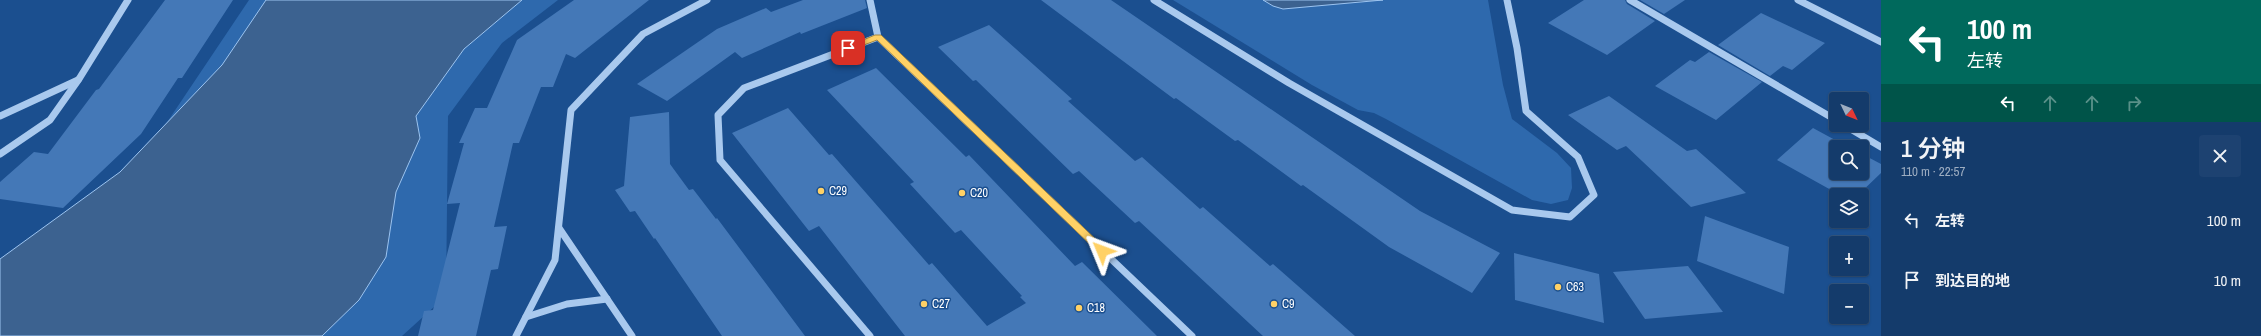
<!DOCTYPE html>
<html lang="zh">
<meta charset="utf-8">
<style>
:root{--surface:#143b6b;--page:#1d4271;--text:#f1f3f6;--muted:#9dadc1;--line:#33557e}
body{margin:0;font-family:"Archivo Narrow","Noto Sans SC",sans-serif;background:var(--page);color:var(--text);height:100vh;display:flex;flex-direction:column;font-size:15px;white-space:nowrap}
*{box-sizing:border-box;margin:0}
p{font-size:13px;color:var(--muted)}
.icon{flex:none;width:22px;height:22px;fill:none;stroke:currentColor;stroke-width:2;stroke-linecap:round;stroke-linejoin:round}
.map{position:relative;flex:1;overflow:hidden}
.sheet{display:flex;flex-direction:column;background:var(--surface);width:380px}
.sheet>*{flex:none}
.guide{background:#00695c;color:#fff;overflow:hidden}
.needle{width:26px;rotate:133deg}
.fabs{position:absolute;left:1829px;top:92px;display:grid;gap:8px}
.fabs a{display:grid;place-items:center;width:40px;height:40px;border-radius:4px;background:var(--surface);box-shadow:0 1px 3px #0004,0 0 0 1px var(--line);font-size:20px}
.pin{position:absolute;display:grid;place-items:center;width:34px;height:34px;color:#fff;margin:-17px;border-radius:8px;box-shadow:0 2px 6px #0006}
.me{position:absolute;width:44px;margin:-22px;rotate:314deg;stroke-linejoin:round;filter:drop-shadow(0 0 3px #0008)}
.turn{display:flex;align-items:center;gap:14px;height:84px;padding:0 20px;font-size:18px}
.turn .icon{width:52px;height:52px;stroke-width:2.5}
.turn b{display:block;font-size:28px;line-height:34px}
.lanes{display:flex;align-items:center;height:38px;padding:0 20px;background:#0003;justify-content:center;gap:20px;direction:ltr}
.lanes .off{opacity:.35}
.round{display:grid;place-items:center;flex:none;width:42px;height:42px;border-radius:4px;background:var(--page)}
.head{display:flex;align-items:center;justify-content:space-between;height:68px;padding:0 20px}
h1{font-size:24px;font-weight:600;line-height:30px}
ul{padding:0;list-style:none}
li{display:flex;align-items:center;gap:12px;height:60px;padding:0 20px}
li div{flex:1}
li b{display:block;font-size:15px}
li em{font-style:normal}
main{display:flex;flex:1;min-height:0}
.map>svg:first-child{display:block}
.green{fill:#2e69ad}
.water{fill:#3c6290;stroke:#9cc4f0}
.building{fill:#4478b7}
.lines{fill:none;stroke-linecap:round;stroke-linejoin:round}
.minor{stroke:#a9c9ee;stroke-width:7}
.route{fill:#ffd166;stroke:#a68842}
.poi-dot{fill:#ffd166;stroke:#1b4f8f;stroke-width:1.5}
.labels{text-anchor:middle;stroke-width:3;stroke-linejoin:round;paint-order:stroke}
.poi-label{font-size:12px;fill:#fff;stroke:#1b4f8f;text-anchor:start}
</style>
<main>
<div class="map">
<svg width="1881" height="336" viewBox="0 0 1881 336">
<rect width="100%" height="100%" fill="#1b4f8f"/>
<g class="green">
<path d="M249,0H558L502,43L448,116L446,296L402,336H0V271L129,179Z"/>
<path d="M1173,0H1488L1503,85L1512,119L1557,153L1571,168L1572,188L1568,200L1551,204L1532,200L1386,119L1374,113L1358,110L1312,85Z"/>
</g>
<g class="water">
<path d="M266,0H522L464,49L416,116L420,138L396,192L386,257L359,300L322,336H0V259L120,172L222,65Z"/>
<path d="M1263,0H1383L1283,9L1273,6Z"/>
</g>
<g class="building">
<path d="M165,0H233L182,78H178L141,134L63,208L0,199V182L34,152L48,154L96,90L99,89Z"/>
<path d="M574,0H649L575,58L566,54L553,87H541L519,143H513L494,227L507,226L498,269L491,270L476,336H418L424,311L433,310L460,203L447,204L464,143H459L475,108H487L517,40Z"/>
<path d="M803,0H865L867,8L801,34L800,32L742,58L735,52L667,101L637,84L717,29L766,8L771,12Z"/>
<path d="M1041,0H1111L1420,211L1500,253L1472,293L1389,247L1303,185L1301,186L1238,140L1235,141L1176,98L1174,99Z"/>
<path d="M1584,0H1625L1627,4L1655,21L1607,55L1548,23Z"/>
<path d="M1640,0H1685L1664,14Z"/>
<path d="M1761,13L1825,43L1792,70L1783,66L1770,76L1718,45Z"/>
<path d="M989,25L1072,99L1068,101L1135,161L1142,157L1200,209L1203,207L1270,266L1273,264L1355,336H1263L1139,221L1135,223L1079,171L1073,174L976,80L973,81L938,47Z"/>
<path d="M1709,52L1762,82L1716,120L1655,86L1690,60L1695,62Z"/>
<path d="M876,68L966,157L969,155L1075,266L1082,262L1157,336H905L819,226L809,231L732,133L788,108L829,155L832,154L929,265L932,263L987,326L1026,303L1020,297L1022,296L961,230L955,233L910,184L914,182L827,90Z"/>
<path d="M1609,96L1687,151L1696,149L1746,193L1691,207L1626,146L1617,150L1568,115Z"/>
<path d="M669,112L670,164L689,190L693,189L716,219L717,218L805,336H722L655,238L654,239L635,211L630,212L615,190L624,186L630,117Z"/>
<path d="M1813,128L1848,147H1836V173H1862V154L1881,164V173L1858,195H1840L1777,160Z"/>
<path d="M1705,216L1789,247L1784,294L1697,261Z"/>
<path d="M1514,253L1599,274L1604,323L1515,300Z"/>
<path d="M1688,266L1723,312L1645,319L1613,272Z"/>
</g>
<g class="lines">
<g class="minor">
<path d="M870,0L878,37L1192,336"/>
<path d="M1154,0L1289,83L1512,210L1570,217L1594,195L1578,157L1526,111L1517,48L1507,0"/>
<path d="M1630,0L1836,120"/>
<path d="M1798,0L1881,42"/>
<path d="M0,116L78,80"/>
<path d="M1844,125L1881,147"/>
<path d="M0,154L50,120L79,79L128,0"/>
<path d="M559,228L632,336"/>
<path d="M526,317L567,304L607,299"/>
<path d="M516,336L555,260L571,110L643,34L707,0"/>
<path d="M870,336L720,160L718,115L744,88L878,37"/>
</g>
</g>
<path class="route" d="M875,35H881L1105,248V253H1099L877,40L848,51L844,48Z"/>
<g class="poi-dot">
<circle cx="821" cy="191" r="4"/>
<circle cx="962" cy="193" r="4"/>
<circle cx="1558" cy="287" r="4"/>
<circle cx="924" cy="304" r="4"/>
<circle cx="1274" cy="304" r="4"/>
<circle cx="1079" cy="308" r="4"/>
</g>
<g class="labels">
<g class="poi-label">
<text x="829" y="195">C29</text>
<text x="970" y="197">C20</text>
<text x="1566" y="291">C63</text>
<text x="932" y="308">C27</text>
<text x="1282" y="308">C9</text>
<text x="1087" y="312">C18</text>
</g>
</g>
</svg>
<div class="fabs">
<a><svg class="needle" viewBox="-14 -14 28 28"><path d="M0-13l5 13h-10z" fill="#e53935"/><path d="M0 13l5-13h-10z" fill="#9dadc1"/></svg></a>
<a><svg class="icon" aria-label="search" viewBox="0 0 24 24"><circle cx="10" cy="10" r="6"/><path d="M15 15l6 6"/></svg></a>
<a><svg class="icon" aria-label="layers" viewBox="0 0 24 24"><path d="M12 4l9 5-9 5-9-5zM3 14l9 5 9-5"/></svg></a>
<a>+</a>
<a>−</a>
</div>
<div class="pin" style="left:848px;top:48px;background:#d93025"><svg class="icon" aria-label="arrive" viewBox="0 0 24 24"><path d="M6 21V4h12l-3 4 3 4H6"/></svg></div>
<svg class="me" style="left:1102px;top:251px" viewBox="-20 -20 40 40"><path d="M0-17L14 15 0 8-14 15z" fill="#ffd166" stroke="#fff" stroke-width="4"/></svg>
</div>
<section class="sheet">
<div class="guide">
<div class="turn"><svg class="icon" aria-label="left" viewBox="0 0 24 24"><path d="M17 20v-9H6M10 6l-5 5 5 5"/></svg><div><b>100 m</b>左转</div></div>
<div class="lanes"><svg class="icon" aria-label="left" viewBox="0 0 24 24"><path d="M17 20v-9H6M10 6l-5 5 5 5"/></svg><svg class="icon off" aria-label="ahead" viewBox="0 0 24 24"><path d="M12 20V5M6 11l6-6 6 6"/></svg><svg class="icon off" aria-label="ahead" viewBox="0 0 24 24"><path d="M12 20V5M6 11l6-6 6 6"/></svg><svg class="icon off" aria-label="right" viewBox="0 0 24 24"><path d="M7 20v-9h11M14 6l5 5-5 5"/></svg></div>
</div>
<div class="head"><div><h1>1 分钟</h1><p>110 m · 22:57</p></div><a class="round"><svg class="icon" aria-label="close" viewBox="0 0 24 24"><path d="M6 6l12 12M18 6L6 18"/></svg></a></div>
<ul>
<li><svg class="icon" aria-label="left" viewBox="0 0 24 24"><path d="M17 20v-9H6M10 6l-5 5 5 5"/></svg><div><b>左转</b></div><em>100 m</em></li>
<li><svg class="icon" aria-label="arrive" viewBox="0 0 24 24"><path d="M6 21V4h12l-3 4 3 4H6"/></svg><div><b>到达目的地</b></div><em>10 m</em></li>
</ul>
</section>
</main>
